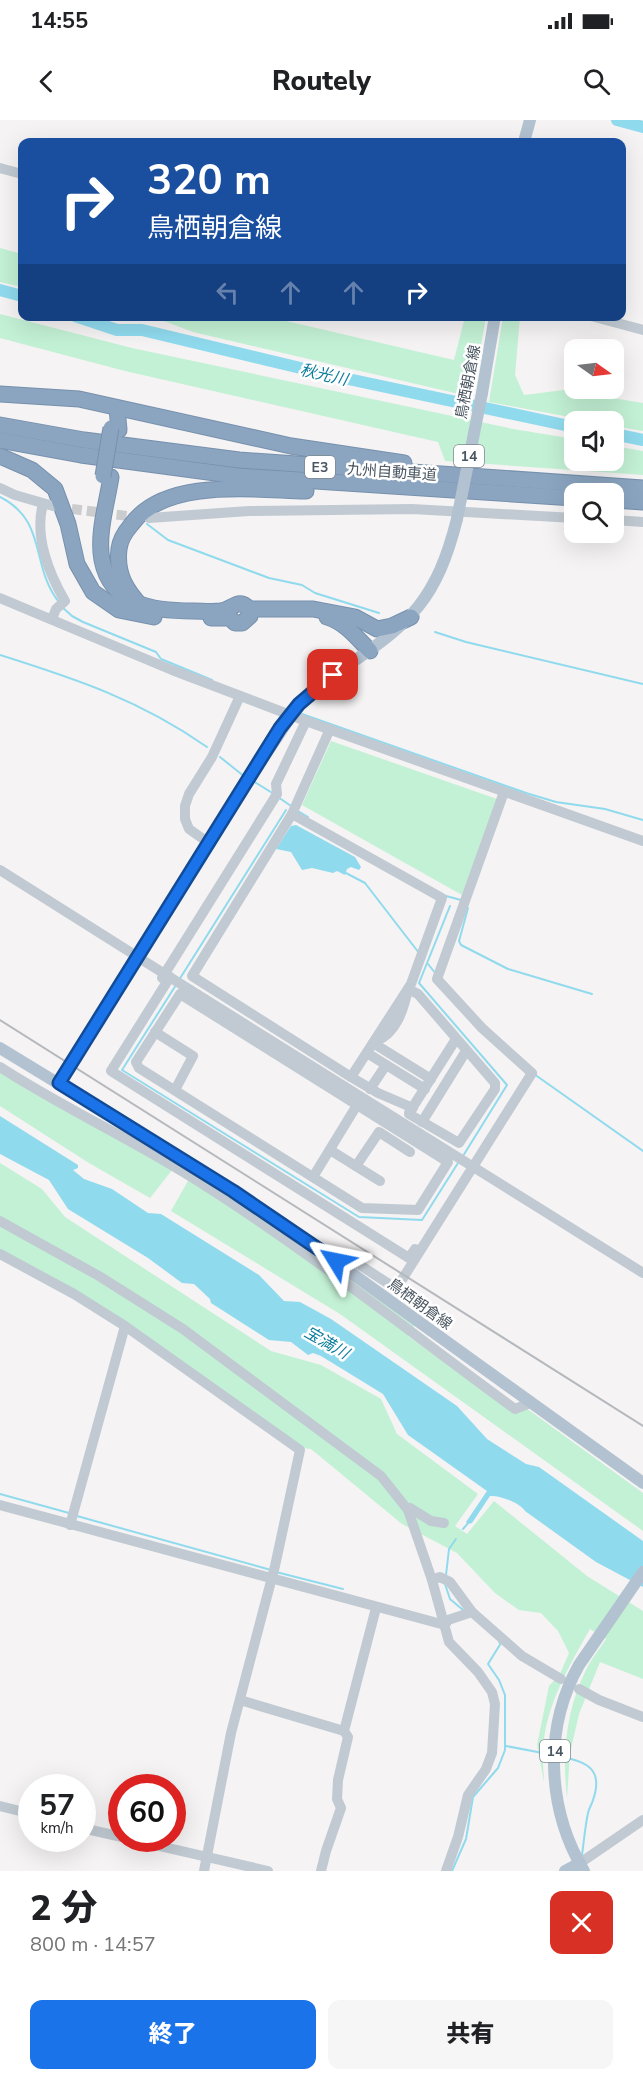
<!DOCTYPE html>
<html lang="ja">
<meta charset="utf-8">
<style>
:root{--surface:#fff;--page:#f6f6f6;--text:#202124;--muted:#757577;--accent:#1a73e8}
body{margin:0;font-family:"Nunito Sans","Noto Sans JP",sans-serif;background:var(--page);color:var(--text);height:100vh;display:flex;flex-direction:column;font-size:22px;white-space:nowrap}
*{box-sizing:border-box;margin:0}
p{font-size:20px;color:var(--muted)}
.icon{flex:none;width:33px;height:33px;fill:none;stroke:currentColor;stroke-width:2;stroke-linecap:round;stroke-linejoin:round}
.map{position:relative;height:1751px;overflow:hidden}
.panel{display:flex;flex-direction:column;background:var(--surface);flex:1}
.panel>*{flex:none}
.hud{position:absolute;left:18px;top:18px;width:608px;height:183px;border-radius:12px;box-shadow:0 6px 24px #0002;background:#1a4fa0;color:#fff;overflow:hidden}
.needle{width:39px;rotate:104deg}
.buttons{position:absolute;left:564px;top:219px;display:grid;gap:12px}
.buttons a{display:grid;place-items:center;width:60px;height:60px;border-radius:12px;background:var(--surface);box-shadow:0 6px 24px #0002;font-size:30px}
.speed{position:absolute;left:18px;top:1654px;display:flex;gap:12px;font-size:30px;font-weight:700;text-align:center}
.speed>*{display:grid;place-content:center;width:78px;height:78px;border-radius:50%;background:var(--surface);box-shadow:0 6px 24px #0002;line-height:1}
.speed small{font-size:15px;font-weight:400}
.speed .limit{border:9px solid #d22;background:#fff;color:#111}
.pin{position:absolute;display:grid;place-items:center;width:51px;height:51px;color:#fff;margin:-26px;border-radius:12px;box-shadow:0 3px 9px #0006}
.me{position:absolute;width:66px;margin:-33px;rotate:305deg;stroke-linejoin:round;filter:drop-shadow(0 0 4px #0008)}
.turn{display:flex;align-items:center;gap:21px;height:126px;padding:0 30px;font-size:27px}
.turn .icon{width:78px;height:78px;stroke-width:2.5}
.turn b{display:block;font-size:42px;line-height:51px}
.lanes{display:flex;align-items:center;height:57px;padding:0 30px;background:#0003;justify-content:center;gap:30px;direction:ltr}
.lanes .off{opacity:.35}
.round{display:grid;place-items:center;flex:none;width:63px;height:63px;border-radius:12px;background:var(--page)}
.overview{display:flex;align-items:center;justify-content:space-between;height:102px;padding:0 30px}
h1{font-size:36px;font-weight:800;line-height:45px}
.action{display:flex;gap:12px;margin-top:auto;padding:12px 30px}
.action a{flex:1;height:69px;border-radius:12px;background:var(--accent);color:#fff;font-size:24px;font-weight:800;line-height:69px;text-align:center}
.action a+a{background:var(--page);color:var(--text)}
.status{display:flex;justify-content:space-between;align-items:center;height:42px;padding:0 30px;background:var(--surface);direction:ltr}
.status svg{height:16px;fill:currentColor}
header{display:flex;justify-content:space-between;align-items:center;height:78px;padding:0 30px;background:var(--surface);font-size:27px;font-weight:800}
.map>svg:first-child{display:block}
.green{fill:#c3f1d5}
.water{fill:#90daee}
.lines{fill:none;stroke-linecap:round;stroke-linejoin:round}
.stream{stroke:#90daee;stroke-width:2}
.river{stroke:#90daee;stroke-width:12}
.minor-tunnel{stroke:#caccce;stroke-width:10;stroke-dasharray:10 5;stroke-linecap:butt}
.highway-casing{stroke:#7690ad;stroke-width:17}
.minor{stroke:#c1cad2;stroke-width:10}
.major{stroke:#b3c2d1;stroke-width:12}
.highway{stroke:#8ba5c1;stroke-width:15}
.rail{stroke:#b5b8bd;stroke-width:2}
.highway-bridge-casing{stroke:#7690ad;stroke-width:17;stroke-linecap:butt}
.major-bridge{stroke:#b3c2d1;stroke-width:12}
.highway-bridge{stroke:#8ba5c1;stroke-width:15}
.route-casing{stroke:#114b97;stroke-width:15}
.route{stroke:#1a73e8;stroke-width:10}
.labels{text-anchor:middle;stroke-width:5;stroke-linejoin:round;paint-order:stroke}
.shield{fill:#fff;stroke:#808990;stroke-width:1.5}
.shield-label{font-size:14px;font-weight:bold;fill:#4a5661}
.street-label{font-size:15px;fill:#4a5661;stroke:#fff}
.water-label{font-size:16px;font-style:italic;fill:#0c7c9b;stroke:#fff}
</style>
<div class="status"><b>14:55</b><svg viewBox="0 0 49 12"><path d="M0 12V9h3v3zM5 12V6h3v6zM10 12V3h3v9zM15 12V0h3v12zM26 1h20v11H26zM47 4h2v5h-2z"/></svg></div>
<header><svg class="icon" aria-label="back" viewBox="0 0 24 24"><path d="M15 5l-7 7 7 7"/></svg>Routely<svg class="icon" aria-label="search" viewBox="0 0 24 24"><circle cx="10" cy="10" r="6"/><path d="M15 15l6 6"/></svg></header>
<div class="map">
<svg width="643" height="1751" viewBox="0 0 643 1751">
<rect width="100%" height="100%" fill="#f5f3f3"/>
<g class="green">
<path d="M0,128L22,134V167L0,162Z"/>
<path d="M0,194L132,228L513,309L574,319V340H614V326L643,331V355L445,341L438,322L125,251L0,218Z"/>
<path d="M153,197H269L454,240L465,197H486L472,277L193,212Z"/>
<path d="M503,197H520L515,255L524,275L564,270L643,283V311L614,306V302L591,301L489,282Z"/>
<path d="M331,621L497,679L462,775L302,685Z"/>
<path d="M0,951L172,1050L150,1078L89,1043L0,986Z"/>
<path d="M0,1043L42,1069L65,1097L271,1231L321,1245L381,1279L397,1314L478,1374L455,1406L467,1414L494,1381L587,1456L643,1491V1559L600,1542L579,1594L570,1633L567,1678C562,1634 566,1590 586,1550C591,1539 600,1529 606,1519L590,1509C569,1546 545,1587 543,1630C542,1641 544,1652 544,1662L537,1625L549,1566L560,1554L569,1533L558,1511L541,1493L519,1490L495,1473L457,1433L402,1404L311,1329L303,1328L0,1130Z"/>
<path d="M189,1059L263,1098L415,1205L408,1216L513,1291L526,1288L643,1373V1411L340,1194L171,1091Z"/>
</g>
<g class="water">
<path d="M296,705L355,737L361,747L359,750L351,747L347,749L345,755L337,751L333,753L312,748L302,750L291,732L276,729L291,706Z"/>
<path d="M0,996L78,1045V1048L73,1050L84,1059L112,1069L148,1093L161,1094L259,1155L284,1181L300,1182L331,1199L457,1286L487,1319L526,1344L539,1347L643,1421V1467L596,1442L525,1391C520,1383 500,1375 490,1376L472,1403L468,1404L466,1402L487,1371L408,1315L383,1274L321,1236L313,1233L308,1235L291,1222L269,1220L211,1183L210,1179L194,1164L182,1163L148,1138L68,1089L49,1060L0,1034Z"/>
</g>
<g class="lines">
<g class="stream">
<path d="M0,377C48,401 30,446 59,482"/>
<path d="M147,404L168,420L269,458L302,465L315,473L379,493"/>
<path d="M62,487L72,496L83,502L156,532L161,539L212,560"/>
<path d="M435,512L466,522L643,564"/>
<path d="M0,535C76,559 140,580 207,627"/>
<path d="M302,594L526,673L556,682L605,689L643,700"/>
<path d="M220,637L245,657"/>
<path d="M253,661L274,674"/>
<path d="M278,677L291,686"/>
<path d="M298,691L308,697"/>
<path d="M344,752L365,763L419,833"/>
<path d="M446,776L461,780"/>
<path d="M450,786L419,863L507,965L463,1036"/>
<path d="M468,788L459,821L461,825L508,849L592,874"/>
<path d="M428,844L436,854"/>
<path d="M179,860L286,690"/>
<path d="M176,865L122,950L359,1097L422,1100L458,1043"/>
<path d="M534,954L643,1031"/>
<path d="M0,1374L69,1393"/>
<path d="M77,1396L271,1450"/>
<path d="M463,1409L469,1402"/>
<path d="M276,1452L343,1469"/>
<path d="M446,1455L449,1429L456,1419"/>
<path d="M445,1464L450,1479L463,1490"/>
<path d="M506,1626L548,1634"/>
<path d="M561,1637C586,1641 604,1649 593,1680C592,1684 589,1688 588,1693C585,1707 584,1721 582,1735"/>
<path d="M452,1751L466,1719L473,1677L498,1648L505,1630V1575L499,1560L488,1544L501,1523L499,1522"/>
</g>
<g class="river">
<path d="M617,0L643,7"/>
<path d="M0,170L22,176"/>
<path d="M75,196L117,210H142L334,256L574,307"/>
<path d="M614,314L643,320"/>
</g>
<path class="minor-tunnel" d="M57,387L143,398"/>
<g class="highway-casing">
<g id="highway">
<path d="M0,274L79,279L291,326L404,343"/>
<path d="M117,288L119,310"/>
<path d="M0,305L84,320L239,340L643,368"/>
<path d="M0,320L81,335L238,356L574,378"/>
<path d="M0,336L32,350L55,369L68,404L77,444L93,472L119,490L154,497"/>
<path d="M111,357C107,383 97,414 102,440C111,486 154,491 193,491C202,491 212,492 221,491C233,489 239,477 249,489H313L355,497L377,509L392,506L411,497"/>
<path d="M614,380L643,382"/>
<path d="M142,487C126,470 116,454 119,429C120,420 125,412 131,405C165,357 255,370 306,371"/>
<path d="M327,497C346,503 356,517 370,531"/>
<path d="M211,498H230L235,503H242L250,496L249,489"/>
</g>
</g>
<g class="minor">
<path d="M0,48L22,54"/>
<path d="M591,196L643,210"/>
<path d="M0,368L15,375L53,386"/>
<path d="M43,384C34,416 49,454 65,481L56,489L52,499"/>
<path d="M149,398L249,391L412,389L574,398"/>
<path d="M614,400L643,402"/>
<path d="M0,478L172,550L306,601L643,721"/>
<path d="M330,609L292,694L192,856L351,957L378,973L413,988"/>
<path d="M292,694L442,778L411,864L351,957"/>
<path d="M209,723L189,709L185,699V686L189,674L212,637L240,576"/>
<path d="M0,750L130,832"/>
<path d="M144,841L643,1153"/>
<path d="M170,857L111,951L409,1138L415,1129"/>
<path d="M162,858L277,674L276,664L306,601"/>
<path d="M180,874L448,1042L418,1090L362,1088L139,948L136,942Z"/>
<path d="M155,912L193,936L175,970"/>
<path d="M376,921C397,913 404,888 408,869L418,874L495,963V969L459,1023L409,994"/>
<path d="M373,923L431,959"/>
<path d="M367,933L425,969"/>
<path d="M0,947C65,989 136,1021 201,1063C310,1132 411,1213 515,1289L530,1283"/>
<path d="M370,969L386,945"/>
<path d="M409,993L456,919"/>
<path d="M422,1002L466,931"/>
<path d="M330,1030L380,1061"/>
<path d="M356,1046L379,1012L410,1032"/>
<path d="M313,1057L357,985"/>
<path d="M0,1101L99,1156L183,1209L381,1356L408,1390L432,1460L449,1522L478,1552L492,1572L495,1584L492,1633L486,1649L468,1675L458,1717L446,1751"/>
<path d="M0,1134L74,1174L125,1206L300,1330L275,1446L231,1613L204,1751"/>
<path d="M336,1141L349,1138L392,1166H398L532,953L482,908L437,859L504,672"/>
<path d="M0,1385L445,1505"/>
<path d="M408,1390L410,1388L431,1401L444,1403"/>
<path d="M70,1405L125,1206"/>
<path d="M432,1460L440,1457L450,1462L472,1492"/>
<path d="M445,1505L448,1500L472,1492L522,1536L561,1559"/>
<path d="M579,1569L599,1580L643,1597"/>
<path d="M240,1580L344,1611"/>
<path d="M0,1686L32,1694"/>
<path d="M82,1708L122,1717"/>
<path d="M129,1719L268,1751"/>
<path d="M580,1743L643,1700"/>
<path d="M321,1751L326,1731L341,1688L337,1679L338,1660L348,1617L344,1611L376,1488"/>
</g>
<g class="major">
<path d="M524,22L530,0"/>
<path d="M482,273L495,196"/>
<path d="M345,547C412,503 437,478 457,399"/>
<path d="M0,928L202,1051L279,1101L643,1363"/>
<path d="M79,932L244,667"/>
<path d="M565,1751L580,1743"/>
<path d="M584,1751C547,1689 543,1609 579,1545L643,1452"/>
</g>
<use href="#highway" class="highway"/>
<path class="rail" d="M0,900L643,1306"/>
<g class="highway-bridge-casing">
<path id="highway-bridge" d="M103,356L111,308"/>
</g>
<g class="major-bridge">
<path d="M457,399L482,273"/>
<path d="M244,667L299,584L320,564L345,547"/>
<path d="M66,953L79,932"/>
</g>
<use href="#highway-bridge" class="highway-bridge"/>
</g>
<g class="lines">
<g class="route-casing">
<path id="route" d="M333,555L299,584L280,608L59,963L233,1071L336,1141"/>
</g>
<use href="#route" class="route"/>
</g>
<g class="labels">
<g class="shield">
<rect x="454" y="325" width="30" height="22" rx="4.5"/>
<rect x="305" y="336" width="30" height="22" rx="4.5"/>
<rect x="540" y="1620" width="30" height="22" rx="4.5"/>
</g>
<g class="shield-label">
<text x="469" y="341">14</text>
<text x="320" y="352">E3</text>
<text x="555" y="1636">14</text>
</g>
<g class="street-label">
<text transform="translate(468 262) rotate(-79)" y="5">鳥栖朝倉線</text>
<text transform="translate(392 352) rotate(4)" y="5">九州自動車道</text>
<text transform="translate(420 1184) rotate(36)" y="5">鳥栖朝倉線</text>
</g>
<g class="water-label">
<text transform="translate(324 254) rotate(13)" y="6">秋光川</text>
<text transform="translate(327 1222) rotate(30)" y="6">宝満川</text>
</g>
</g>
</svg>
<div class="buttons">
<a><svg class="needle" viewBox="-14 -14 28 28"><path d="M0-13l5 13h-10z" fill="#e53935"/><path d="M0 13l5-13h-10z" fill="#757577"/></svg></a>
<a><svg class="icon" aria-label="sound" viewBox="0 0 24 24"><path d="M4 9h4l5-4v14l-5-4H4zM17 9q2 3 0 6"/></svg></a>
<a><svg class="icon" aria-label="search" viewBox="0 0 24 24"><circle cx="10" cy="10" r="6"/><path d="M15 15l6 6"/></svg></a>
</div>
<div class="speed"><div>57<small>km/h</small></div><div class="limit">60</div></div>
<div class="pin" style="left:333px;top:555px;background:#d93025"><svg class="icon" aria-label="arrive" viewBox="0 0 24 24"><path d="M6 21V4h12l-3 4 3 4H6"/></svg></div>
<svg class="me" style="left:336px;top:1141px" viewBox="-20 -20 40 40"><path d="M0-17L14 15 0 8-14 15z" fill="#1a73e8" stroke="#fff" stroke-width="4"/></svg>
<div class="hud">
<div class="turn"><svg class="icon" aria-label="right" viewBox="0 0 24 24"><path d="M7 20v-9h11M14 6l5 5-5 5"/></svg><div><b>320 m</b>鳥栖朝倉線</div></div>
<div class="lanes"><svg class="icon off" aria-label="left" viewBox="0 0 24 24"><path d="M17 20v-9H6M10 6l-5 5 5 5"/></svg><svg class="icon off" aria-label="ahead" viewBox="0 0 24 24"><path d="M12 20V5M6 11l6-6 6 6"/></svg><svg class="icon off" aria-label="ahead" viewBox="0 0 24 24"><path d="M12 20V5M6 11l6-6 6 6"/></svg><svg class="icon" aria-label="right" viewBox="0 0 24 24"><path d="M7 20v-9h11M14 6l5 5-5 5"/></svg></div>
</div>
</div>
<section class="panel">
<div class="overview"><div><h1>2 分</h1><p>800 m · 14:57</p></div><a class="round" style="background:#d93025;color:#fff"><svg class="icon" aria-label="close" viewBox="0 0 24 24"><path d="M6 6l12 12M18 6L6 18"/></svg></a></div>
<div class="action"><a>終了</a><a>共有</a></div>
</section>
